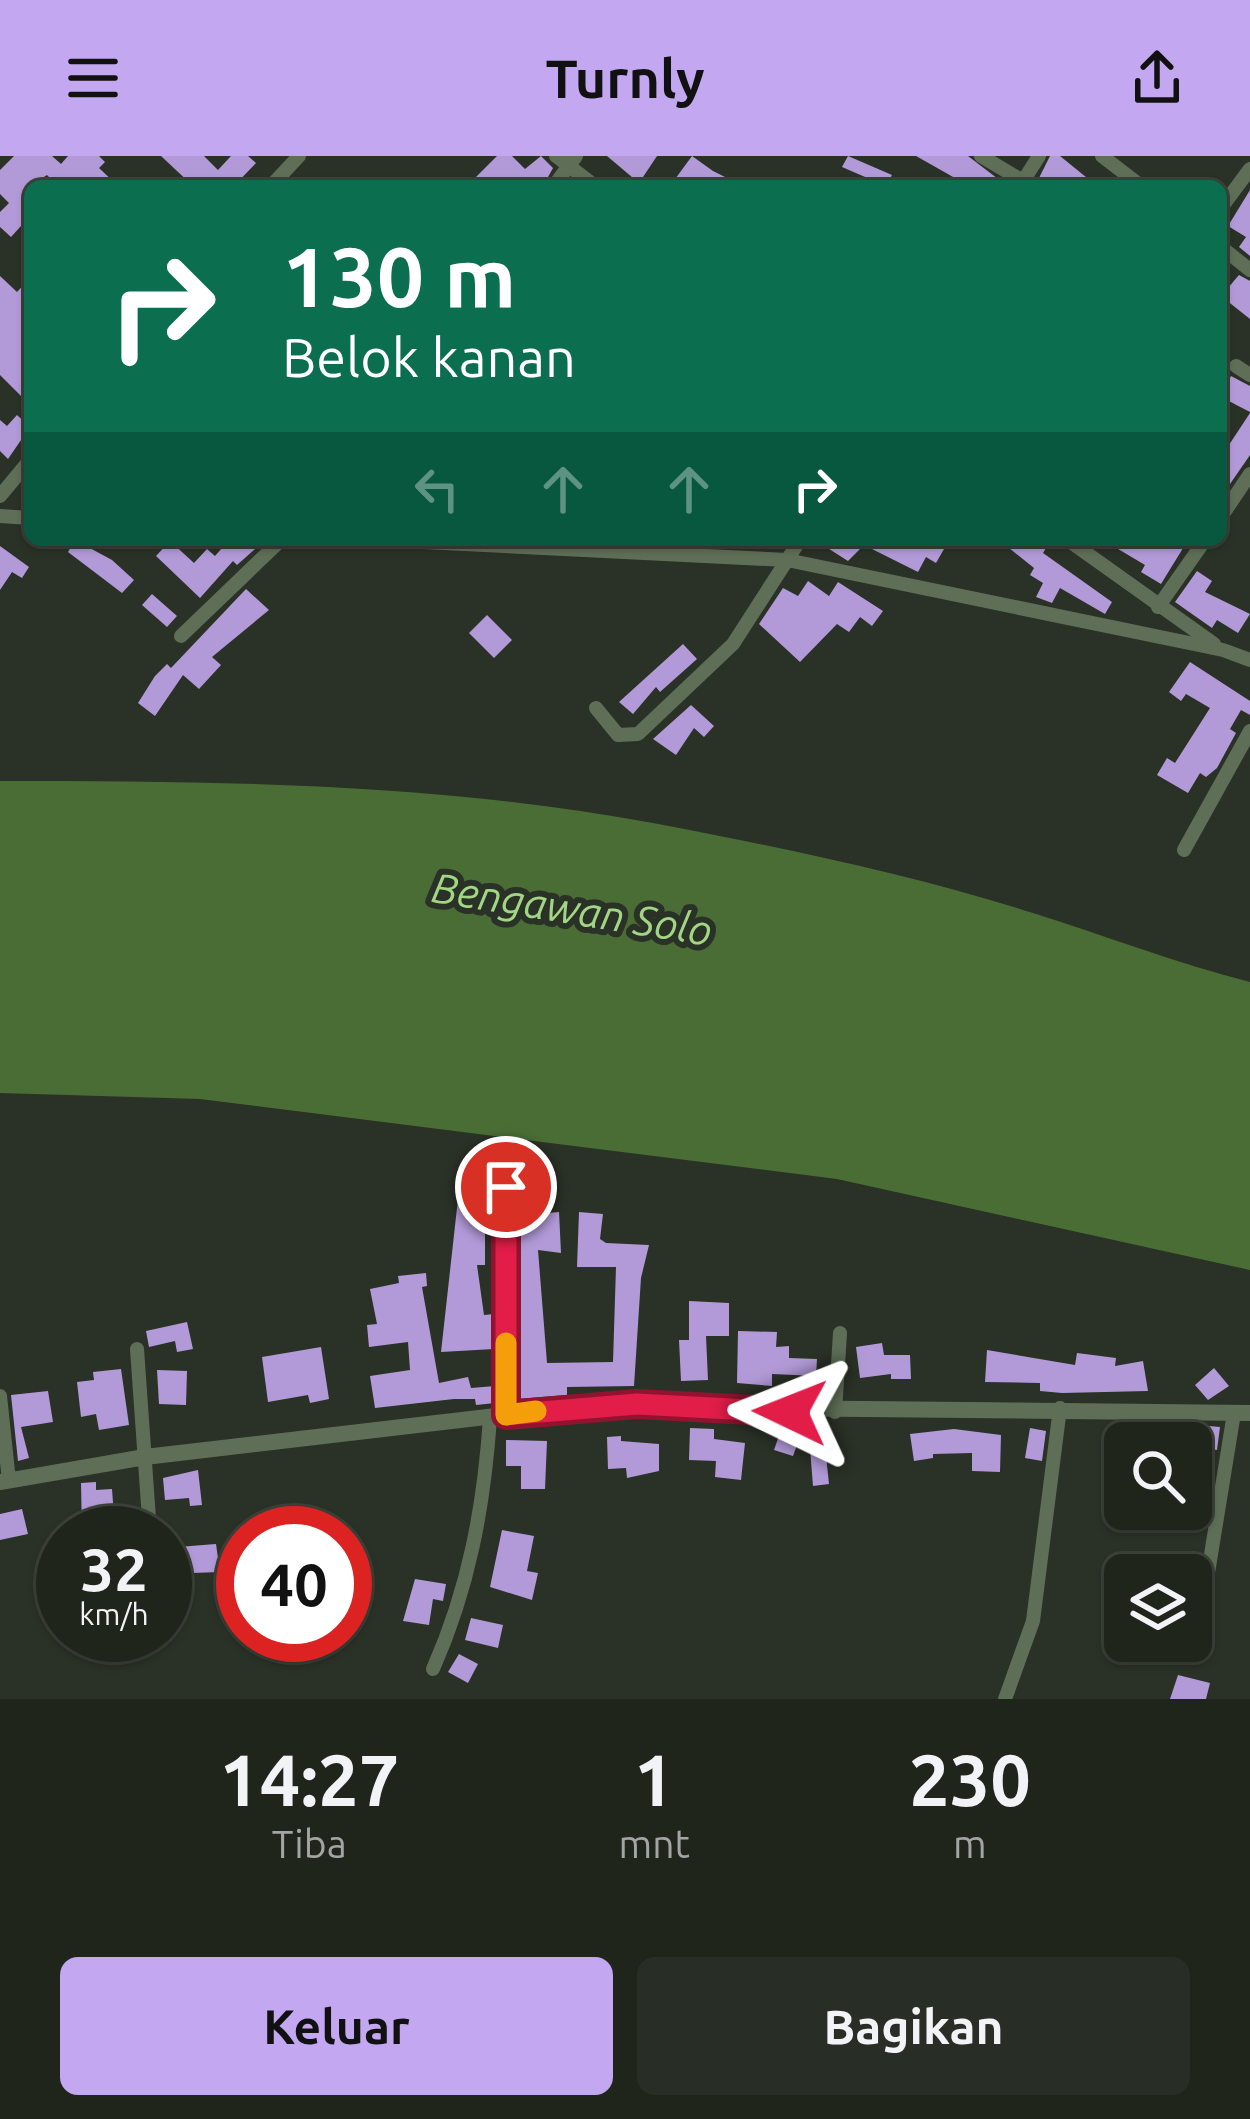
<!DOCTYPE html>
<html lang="id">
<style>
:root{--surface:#20251c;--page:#282d25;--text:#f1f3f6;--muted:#a2a5a3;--line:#3d423b;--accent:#c4a7f1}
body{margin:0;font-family:Ubuntu,sans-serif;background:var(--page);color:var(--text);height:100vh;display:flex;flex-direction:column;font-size:45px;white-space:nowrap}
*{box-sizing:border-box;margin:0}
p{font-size:39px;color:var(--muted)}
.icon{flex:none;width:66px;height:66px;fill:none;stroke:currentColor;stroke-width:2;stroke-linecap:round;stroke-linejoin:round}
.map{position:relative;height:1543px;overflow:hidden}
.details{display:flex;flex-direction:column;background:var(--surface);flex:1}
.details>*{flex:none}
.guide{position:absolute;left:24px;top:24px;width:1203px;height:366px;border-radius:18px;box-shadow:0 3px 9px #0004,0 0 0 3px var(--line);background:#0b6e4f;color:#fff;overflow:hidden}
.controls{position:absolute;left:1104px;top:1266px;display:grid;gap:24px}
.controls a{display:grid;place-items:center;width:108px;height:108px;border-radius:18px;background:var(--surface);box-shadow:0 3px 9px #0004,0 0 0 3px var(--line);font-size:60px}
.speed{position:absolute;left:36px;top:1350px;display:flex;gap:24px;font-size:60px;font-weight:700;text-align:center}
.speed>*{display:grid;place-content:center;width:156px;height:156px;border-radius:50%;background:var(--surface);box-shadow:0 3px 9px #0004,0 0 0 3px var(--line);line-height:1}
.speed small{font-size:30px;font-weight:400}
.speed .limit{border:18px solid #d22;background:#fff;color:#111}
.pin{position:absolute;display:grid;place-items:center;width:102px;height:102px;color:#fff;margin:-51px;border:6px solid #fff;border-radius:50%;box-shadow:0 3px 12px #0007}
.me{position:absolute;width:132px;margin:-66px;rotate:272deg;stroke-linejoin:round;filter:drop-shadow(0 0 9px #0008)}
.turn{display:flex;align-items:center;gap:42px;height:252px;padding:0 60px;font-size:54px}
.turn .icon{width:156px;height:156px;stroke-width:2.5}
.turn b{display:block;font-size:84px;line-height:102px}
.lanes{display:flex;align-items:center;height:114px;padding:0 60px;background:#0003;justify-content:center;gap:60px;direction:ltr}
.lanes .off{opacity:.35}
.eta{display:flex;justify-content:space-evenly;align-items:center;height:204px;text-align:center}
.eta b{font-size:72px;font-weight:600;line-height:84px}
.button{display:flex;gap:24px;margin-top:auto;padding:24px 60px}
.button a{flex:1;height:138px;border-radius:18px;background:var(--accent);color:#111;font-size:48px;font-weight:600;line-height:138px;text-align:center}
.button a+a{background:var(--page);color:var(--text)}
header{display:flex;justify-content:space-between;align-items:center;height:156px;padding:0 60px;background:var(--accent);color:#111;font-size:54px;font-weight:600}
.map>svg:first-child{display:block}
.water{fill:#4a6d35}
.building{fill:#b29ad8}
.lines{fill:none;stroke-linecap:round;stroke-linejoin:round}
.minor{stroke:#5f6f57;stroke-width:14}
.tertiary{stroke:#5f6f57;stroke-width:16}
.route-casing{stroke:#92132f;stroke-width:30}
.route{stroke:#e11d48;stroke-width:21}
.slow{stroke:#f59e0b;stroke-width:21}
.labels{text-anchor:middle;stroke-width:12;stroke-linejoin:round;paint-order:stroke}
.water-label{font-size:42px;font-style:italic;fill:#a2d684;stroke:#2a3126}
</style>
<header><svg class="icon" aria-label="menu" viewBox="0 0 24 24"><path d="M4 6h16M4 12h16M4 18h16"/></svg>Turnly<svg class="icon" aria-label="share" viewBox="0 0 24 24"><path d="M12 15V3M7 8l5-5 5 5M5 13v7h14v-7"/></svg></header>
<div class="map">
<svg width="1250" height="1543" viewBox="0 0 1250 1543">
<rect width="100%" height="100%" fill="#2a3126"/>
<path class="water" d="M0,625C219,625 437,627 653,667C779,691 911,718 1033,757C1106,780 1176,807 1250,826V1114L837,1023L200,943L0,937Z"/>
<g class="building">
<path d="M14,0H52L61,8L68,0H99L105,6L99,12L118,30H58L47,19L30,30V60L11,81L0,71V56L9,47L0,38V14Z"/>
<path d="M161,0H204L218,14L231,0H248L256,7L234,30H193Z"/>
<path d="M497,0H512L525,13L541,0L553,12L543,30H467Z"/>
<path d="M607,0H657L639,27Z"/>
<path d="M692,0L713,15L743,30H670Z"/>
<path d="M848,0L892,19L886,30L842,11Z"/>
<path d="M916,0H968L1002,26L969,30Z"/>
<path d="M1050,0H1060L1097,30H1035Z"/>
<path d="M1250,34V100L1239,91L1246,81L1228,70Z"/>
<path d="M1239,119L1250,125V163L1221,140Z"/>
<path d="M0,120L17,136L30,122V230L21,240L0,219Z"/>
<path d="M1231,220L1250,230V256L1221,241Z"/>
<path d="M1250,257V299L1221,341V301Z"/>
<path d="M17,259L30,271L8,303L0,295V264L7,270Z"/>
<path d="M75,384L112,404L134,424L122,437L68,396Z"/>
<path d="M229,384H244L255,393L237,409L233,405L200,442L156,400L170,385L194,407L207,393L215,400Z"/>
<path d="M815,384H929L944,393L936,407L926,401L918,416L864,389L848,405Z"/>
<path d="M999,384H1034L1046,392L1043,397L1112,446L1105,458L1060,432L1052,447L1036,441L1043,427L1030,419L1034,412Z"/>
<path d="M1103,384H1188L1161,428L1141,416L1145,409Z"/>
<path d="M0,390L29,411L22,422L12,416L0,434Z"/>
<path d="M1197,415L1212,425L1205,436L1250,458L1238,477L1217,464L1212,472L1175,446Z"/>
<path d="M808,425L829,440L838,426L883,455L872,470L860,461L849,476L837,468L800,506L759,468L783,432L798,440Z"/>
<path d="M246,433L269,454L212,501L221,509L199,533L183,519L155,560L138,547L155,520L167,508L171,512Z"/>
<path d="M152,438L177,460L167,471L142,449Z"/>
<path d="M487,459L512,484L494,502L469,477Z"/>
<path d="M683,488L697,503L660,536L656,531L633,558L619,546Z"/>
<path d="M1190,506L1250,545V559L1241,554L1230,573L1236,577L1217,612L1206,621L1200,617L1188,637L1157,619L1167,602L1175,607L1210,552L1186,538L1181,545L1169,536Z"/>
<path d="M691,549L714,570L704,581L694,572L676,599L653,583Z"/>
<path d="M534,1041L536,1058L559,1056L561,1097L538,1094L547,1207L613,1206L616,1111H577L579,1056L603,1058L600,1083L606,1087L649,1089L641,1122L634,1230L567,1231V1239L517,1243L516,1043Z"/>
<path d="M458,1043H485V1109H477L484,1159L494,1158V1193L441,1196Z"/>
<path d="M426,1117L427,1130L422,1131L439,1227L468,1221L471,1232L495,1230V1247L476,1249L475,1243H454L375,1252L370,1220L410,1214L408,1186L369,1191L367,1169L377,1168L370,1133L399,1127L398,1120Z"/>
<path d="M689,1145L729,1147V1180H706L708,1224L681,1225L679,1184H689Z"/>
<path d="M187,1166L193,1193L177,1196L175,1185L149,1191L146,1175Z"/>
<path d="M738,1175L777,1176L776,1191L789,1190V1202L817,1203L816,1220L772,1218V1230L737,1227Z"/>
<path d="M882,1187L884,1199H910L911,1223H891V1218L860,1222L856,1191Z"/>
<path d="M321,1191L329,1243L310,1247L308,1239L268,1246L262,1201Z"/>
<path d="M987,1194L1075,1209L1077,1197L1116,1202L1115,1210L1143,1205L1148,1235L1062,1237L1040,1235V1227L985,1226Z"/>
<path d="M1214,1212L1229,1230L1208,1244L1195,1229Z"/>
<path d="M121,1213L129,1269L99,1274L96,1258L81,1261L77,1226L94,1224L93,1216Z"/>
<path d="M157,1214L187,1215L186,1249L159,1248Z"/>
<path d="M48,1235L53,1266L21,1271L29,1302L18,1305L11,1239Z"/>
<path d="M1198,1269L1220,1271L1217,1294L1210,1293L1206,1361L1191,1359Z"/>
<path d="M782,1271L801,1278L793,1300L774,1294Z"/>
<path d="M690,1272L714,1273V1283L745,1287L741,1324L715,1321L716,1305L689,1304Z"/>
<path d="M1030,1272L1046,1275L1042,1305L1025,1302Z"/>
<path d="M954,1273L1001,1279L1000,1316L972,1315V1297L933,1298V1302L914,1305L910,1278Z"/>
<path d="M621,1280V1285L659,1288V1315L627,1322L626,1312L608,1313L607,1281Z"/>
<path d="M506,1284L547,1285L545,1333H521V1310H506Z"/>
<path d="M825,1290L829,1328L813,1330L810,1292Z"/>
<path d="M198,1314L202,1349L190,1350L189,1342L165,1344L163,1322Z"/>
<path d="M96,1326V1334L112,1333L114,1360L95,1361L98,1377H82L81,1327Z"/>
<path d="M22,1353L28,1378L0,1384V1358Z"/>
<path d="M502,1374L534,1380L527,1415L538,1417L532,1444L490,1431Z"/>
<path d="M216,1388L220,1416L165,1418V1392Z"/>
<path d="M1172,1401L1198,1408L1192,1444L1191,1419H1167Z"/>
<path d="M415,1423L446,1428L443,1445L433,1443L429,1469L403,1465Z"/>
<path d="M471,1462L503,1469L498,1492L465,1484Z"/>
<path d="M459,1498L478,1508L468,1527L448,1516Z"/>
<path d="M1178,1519L1210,1527L1206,1543H1170Z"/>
</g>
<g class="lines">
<g class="minor">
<path d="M556,0L595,30"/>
<path d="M981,0L1023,25"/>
<path d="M1102,0L1141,30"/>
<path d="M271,30L299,0"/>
<path d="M554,30L576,0"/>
<path d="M1020,30L1039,0"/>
<path d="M1221,52L1250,13"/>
<path d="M1221,91L1250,114"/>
<path d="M1236,210L1250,219"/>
<path d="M0,340L30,304"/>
<path d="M0,360L30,362"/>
<path d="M1221,361L1250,318"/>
<path d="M381,384L787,404L1223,494L1250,504"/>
<path d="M1068,384L1214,488"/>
<path d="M1158,451L1205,384"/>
<path d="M181,480L281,384"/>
<path d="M596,552L618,579L638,578L733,488L800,384"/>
<path d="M1184,694L1250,575"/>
<path d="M505,1031L506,1259"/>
<path d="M137,1193L150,1377"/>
<path d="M0,1240L9,1325"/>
<path d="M835,1256L840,1177"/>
<path d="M1201,1460L1234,1257"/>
<path d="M433,1513C469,1432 484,1350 490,1262"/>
<path d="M1005,1543L1033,1465L1060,1252"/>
</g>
<path class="tertiary" d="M0,1326L145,1301L580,1250L1250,1257"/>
</g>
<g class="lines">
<g class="route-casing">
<path id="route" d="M506,1031V1259L637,1248L790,1256"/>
</g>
<use href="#route" class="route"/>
<path class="slow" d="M506,1187V1259L536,1255"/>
</g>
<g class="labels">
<g class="water-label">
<text transform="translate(572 753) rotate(9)" y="15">Bengawan Solo</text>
</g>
</g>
</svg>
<div class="controls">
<a><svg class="icon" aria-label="search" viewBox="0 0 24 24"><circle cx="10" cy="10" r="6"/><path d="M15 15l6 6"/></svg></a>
<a><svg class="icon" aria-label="layers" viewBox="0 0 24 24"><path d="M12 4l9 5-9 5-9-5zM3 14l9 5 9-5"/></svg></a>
</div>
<div class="speed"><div>32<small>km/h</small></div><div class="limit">40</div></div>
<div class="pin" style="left:506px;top:1031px;background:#d93025"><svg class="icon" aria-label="arrive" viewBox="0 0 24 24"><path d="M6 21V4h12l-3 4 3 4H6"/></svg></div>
<svg class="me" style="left:790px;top:1256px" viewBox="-20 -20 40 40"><path d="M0-17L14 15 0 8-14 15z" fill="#e11d48" stroke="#fff" stroke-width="4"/></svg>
<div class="guide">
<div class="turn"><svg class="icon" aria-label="right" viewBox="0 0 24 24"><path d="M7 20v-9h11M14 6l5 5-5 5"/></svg><div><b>130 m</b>Belok kanan</div></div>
<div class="lanes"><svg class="icon off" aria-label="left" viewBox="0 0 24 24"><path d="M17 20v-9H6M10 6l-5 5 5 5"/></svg><svg class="icon off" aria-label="ahead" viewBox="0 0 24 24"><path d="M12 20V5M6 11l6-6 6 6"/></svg><svg class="icon off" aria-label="ahead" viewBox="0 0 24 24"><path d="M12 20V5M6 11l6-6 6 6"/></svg><svg class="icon" aria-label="right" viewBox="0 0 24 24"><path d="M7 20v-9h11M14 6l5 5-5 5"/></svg></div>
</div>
</div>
<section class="details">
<div class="eta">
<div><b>14:27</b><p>Tiba</p></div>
<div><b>1</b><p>mnt</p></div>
<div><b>230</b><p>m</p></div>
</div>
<div class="button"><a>Keluar</a><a>Bagikan</a></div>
</section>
